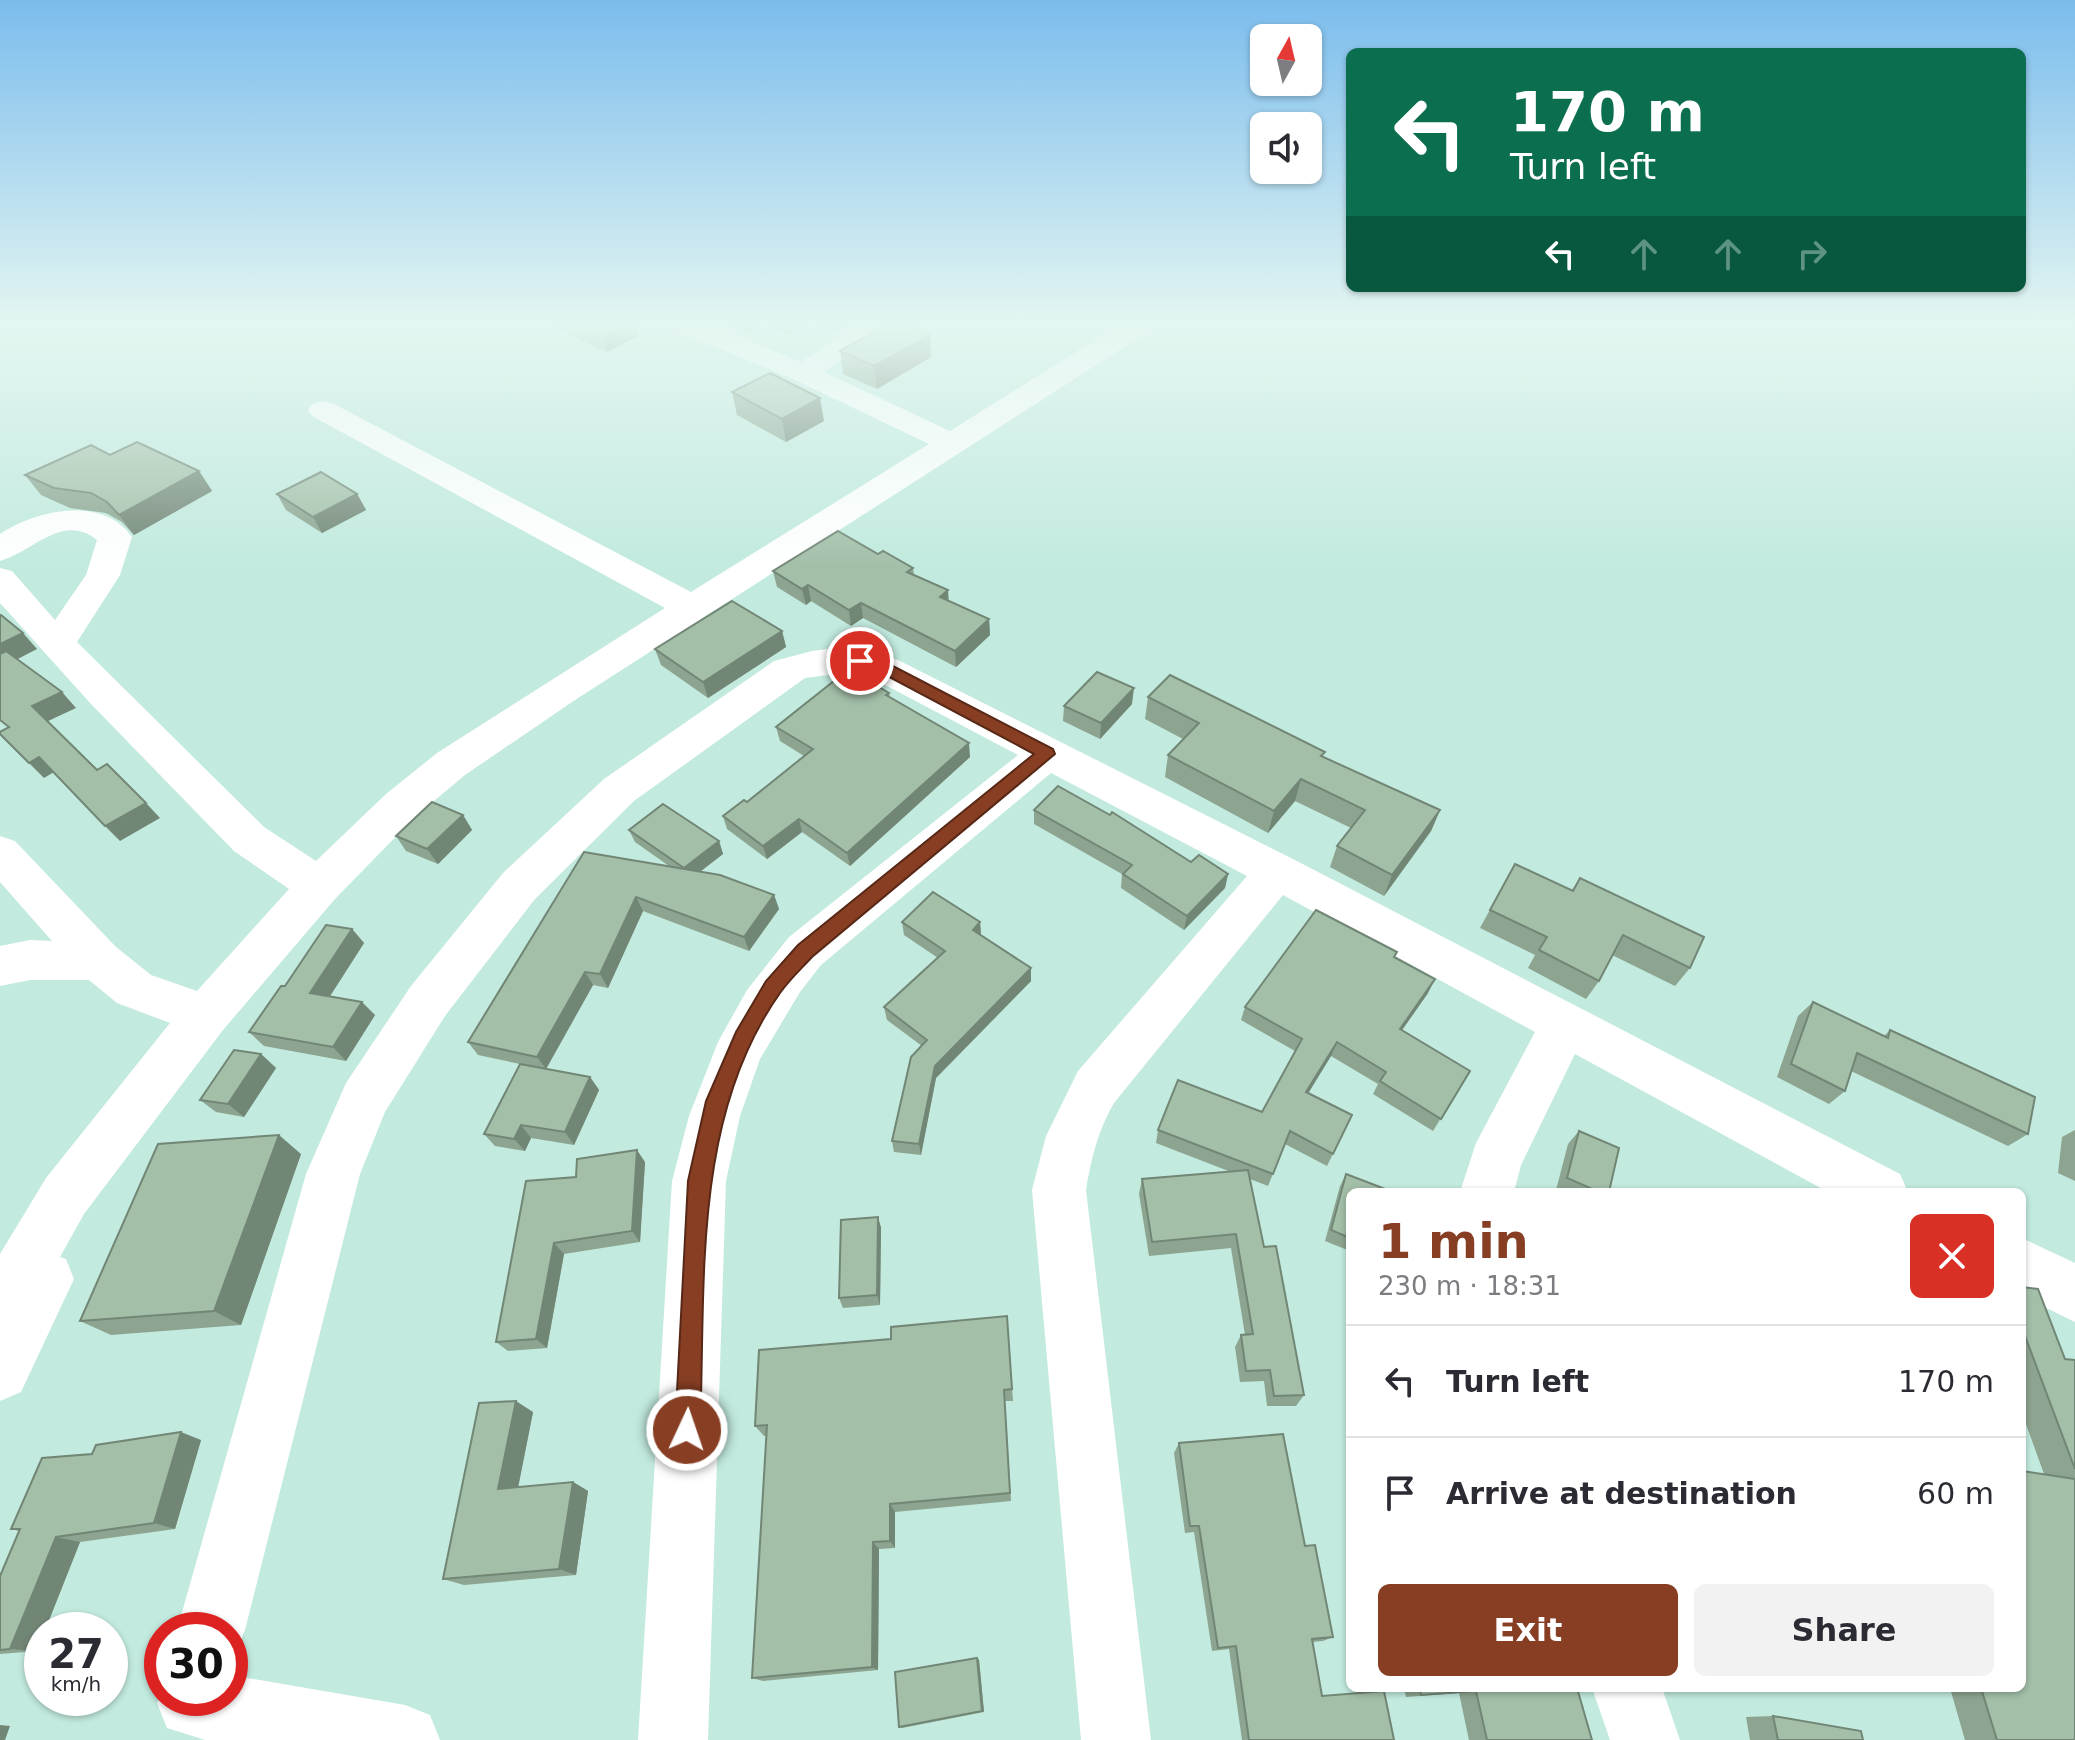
<!DOCTYPE html>
<meta charset="utf-8">
<style>
:root{--surface:#fff;--page:#f2f2f3;--text:#2b2b33;--muted:#7c7c81;--line:#e1e1e2;--accent:#873e23}
body{margin:0;font-family:"DejaVu Sans",sans-serif;background:var(--page);color:var(--text);height:100vh;display:flex;flex-direction:column;font-size:30px;white-space:nowrap}
*{box-sizing:border-box;margin:0}
p{font-size:26px;color:var(--muted)}
.icon{flex:none;width:44px;height:44px;fill:none;stroke:currentColor;stroke-width:2;stroke-linecap:round;stroke-linejoin:round}
.map{position:relative;flex:1;overflow:hidden}
.side{position:absolute;left:1346px;top:1188px;width:680px;height:504px;display:flex;flex-direction:column;background:var(--surface);border-radius:12px;box-shadow:0 2px 6px #0004}
.side>*{flex:none}
.guide{position:absolute;left:1346px;top:48px;width:680px;height:244px;border-radius:12px;box-shadow:0 2px 6px #0004;background:#0b6e4f;color:#fff;overflow:hidden}
.needle{width:52px;rotate:8deg}
.fabs{position:absolute;left:1250px;top:24px;display:grid;gap:16px}
.fabs a{display:grid;place-items:center;width:72px;height:72px;border-radius:12px;background:var(--surface);box-shadow:0 2px 6px #0004;font-size:40px}
.speed{position:absolute;left:24px;top:1612px;display:flex;gap:16px;font-size:40px;font-weight:700;text-align:center}
.speed>*{display:grid;place-content:center;width:104px;height:104px;border-radius:50%;background:var(--surface);box-shadow:0 2px 6px #0004;line-height:1}
.speed small{font-size:20px;font-weight:400}
.speed .limit{border:12px solid #d22;background:#fff;color:#111}
.pin{position:absolute;display:grid;place-items:center;width:68px;height:68px;color:#fff;margin:-34px;border:4px solid #fff;border-radius:50%;box-shadow:0 2px 8px #0007}
.me{position:absolute;width:88px;margin:-44px;rotate:3deg;stroke-linejoin:round;filter:drop-shadow(0 0 6px #0008)}
.turn{display:flex;align-items:center;gap:28px;height:168px;padding:0 32px;font-size:36px}
.turn .icon{width:104px;height:104px;stroke-width:2.5}
.turn b{display:block;font-size:56px;line-height:68px}
.lanes{display:flex;align-items:center;height:76px;padding:0 32px;background:#0003;justify-content:center;gap:40px;direction:ltr}
.lanes .off{opacity:.35}
.round{display:grid;place-items:center;flex:none;width:84px;height:84px;border-radius:12px;background:var(--page)}
.overview{display:flex;align-items:center;justify-content:space-between;height:136px;padding:0 32px}
h1{font-size:48px;font-weight:700;line-height:60px;color:var(--accent)}
.primary-button{display:flex;gap:16px;margin-top:auto;padding:16px 32px}
.primary-button a{flex:1;height:92px;border-radius:12px;background:var(--accent);color:#fff;font-size:32px;font-weight:700;line-height:92px;text-align:center}
.primary-button a+a{background:var(--page);color:var(--text)}
ul{padding:0;list-style:none}
li{display:flex;align-items:center;gap:24px;height:112px;padding:0 32px;border-top:2px solid var(--line)}
li div{flex:1}
li b{display:block;font-size:30px}
li em{font-style:normal}
.map>svg:first-child{display:block}
.lines{fill:none;stroke-linecap:round;stroke-linejoin:round}
.minor{fill:#fff;fill-rule:evenodd}
.wall{fill:#8ca490}
.shaded-wall{fill:#728676}
.building{fill:#a3bfa8;stroke:#728676;stroke-width:2}
.route{fill:#873e23;stroke:#582817;stroke-width:2}
</style>
<div class="map">
<svg width="2075" height="1740" viewBox="0 0 2075 1740">
<rect width="100%" height="100%" fill="#c2eadf"/>
<g class="lines">
<g class="minor">
<path d="M673,325H711L801,362L857,325H889L824,372L950,431L1119,325H1152L1149,331L575,700L465,775L416,816L335,899L223,1030L84,1214L60,1257L66,1259L74,1279L21,1392L0,1401V1254L46,1178L170,1023L117,1003L89,980H30L0,986V946L30,940L52,941L0,882V836L15,841L116,947L151,975L197,991L289,889L234,851L91,704L0,603V568L12,571L55,620L86,575L97,540C62,512 32,553 0,561V534C36,510 103,495 132,537L120,575L77,642L264,827L316,861L386,794L437,753L665,608L312,416L308,410L312,404L323,401L334,404L691,592L929,444L793,379L676,331Z"/>
<path d="M836,648L860,650L898,660L1293,859L1900,1174L1908,1192H1828L1575,1054L1521,1165L1514,1192H1460L1476,1143L1535,1032L1283,895L1114,1103C1098,1130 1091,1159 1086,1190L1151,1740H1081L1032,1190L1046,1136L1078,1071L1247,876L1051,773L821,965L800,992L760,1059L740,1116L726,1181L708,1740H638L672,1181L689,1116L718,1042L747,990L789,937L1018,755L872,678L836,674L805,678L634,801L535,899L445,1016L385,1112L360,1174L245,1630L235,1654L230,1656V1630H177L306,1174L346,1083L411,986L503,873L604,779L774,661L812,651Z"/>
<path d="M2022,1238L2075,1263V1322L2022,1296Z"/>
<path d="M230,1675L405,1705L430,1715L440,1740H205L167,1728L157,1703L162,1692V1698H230Z"/>
<path d="M1592,1688H1662L1680,1740H1610Z"/>
</g>
</g>
<g class="wall">
<path d="M548,325H635L638,336L607,352Z"/>
<path d="M727,325H804L787,335L764,325L748,334Z"/>
<path d="M818,325H845L834,332Z"/>
<path d="M930,335L931,357L877,389L843,374L840,351Z"/>
<path d="M732,392L824,421L786,442L737,415Z"/>
<path d="M110,455L199,471L212,491L134,535L122,522L106,513L70,508L41,495L25,475Z"/>
<path d="M277,494H357L366,510L322,533L286,510Z"/>
<path d="M878,554L913,568L914,575L949,601L989,619L990,635L956,667L863,618L851,626L811,601L806,605L777,587L773,571Z"/>
<path d="M782,631L786,647L708,698L661,665L655,649Z"/>
<path d="M889,693L890,697L970,757L850,866L802,832L767,859L727,829L723,816L747,802L804,756L780,741L776,727Z"/>
<path d="M1148,697L1323,757L1440,810L1431,831L1384,896L1330,867L1337,846L1351,828L1295,801L1268,833L1165,777L1168,755L1183,739L1145,719Z"/>
<path d="M1132,704L1100,739L1063,721L1064,706Z"/>
<path d="M1034,810L1228,874L1225,888L1184,930L1121,888L1122,874L1034,824Z"/>
<path d="M463,815L472,830L438,864L406,851L396,836Z"/>
<path d="M629,830L719,841L723,854L700,872L774,895L779,909L749,951L643,911L608,988L593,985L546,1069L590,1077L599,1090L574,1145L531,1138L525,1151L495,1146L484,1134L539,1068L478,1055L468,1042L669,866L635,842Z"/>
<path d="M1515,864L1572,890L1580,878L1690,968L1675,986L1612,955L1599,981L1586,999L1528,968L1535,955L1480,928Z"/>
<path d="M902,922H980L981,935L1031,981L936,1078L921,1155L894,1152L892,1141L922,1046L887,1020L884,1007L938,958L904,935Z"/>
<path d="M352,929L364,943L330,996L375,1015L346,1061L264,1046L249,1032L285,986Z"/>
<path d="M1394,957L1428,993L1402,1030L1470,1071L1433,1131L1373,1094L1378,1084L1331,1056L1308,1093L1352,1115L1327,1166L1285,1144L1268,1186L1250,1179L1264,1247L1304,1395L1296,1406H1267L1264,1381L1240,1382L1235,1347L1241,1335H1245L1231,1248L1149,1256L1139,1194L1142,1179L1231,1172L1156,1143L1158,1130L1262,1112L1295,1051L1241,1020L1245,1007Z"/>
<path d="M1813,1002L1884,1036L1890,1030L2028,1134L2008,1146L1851,1071L1845,1091L1829,1104L1777,1077L1798,1016Z"/>
<path d="M261,1054L276,1068L244,1117L216,1112L200,1100Z"/>
<path d="M2075,1130V1181L2058,1173L2062,1137Z"/>
<path d="M1579,1131L1609,1192H1561L1556,1190L1568,1144Z"/>
<path d="M301,1154L241,1325L111,1335L80,1321Z"/>
<path d="M645,1162L640,1242L564,1254L547,1348L508,1351L496,1342L576,1177Z"/>
<path d="M1346,1174L1350,1192V1251L1325,1241L1340,1186Z"/>
<path d="M878,1217L881,1228L880,1305L843,1308L839,1298Z"/>
<path d="M2022,1287L2065,1359L2075,1360V1740H1965L1950,1688H2022L2044,1474L2022,1413Z"/>
<path d="M1007,1316L1013,1401H1005L1011,1501L895,1512V1548L879,1549L878,1670L763,1681L752,1678L767,1436H764L755,1426L891,1339Z"/>
<path d="M533,1412L518,1487L573,1482L588,1491L576,1575L464,1585L443,1579Z"/>
<path d="M201,1440L175,1529L80,1542L37,1651L0,1654V1576L19,1531L11,1529L92,1454Z"/>
<path d="M1179,1443L1305,1546L1333,1637L1323,1641L1312,1642L1322,1696L1394,1740H1242L1229,1649L1212,1651L1194,1532L1185,1533L1174,1453Z"/>
<path d="M977,1658L979,1660L984,1712L902,1728L899,1727Z"/>
<path d="M1404,1688H1577L1592,1740H1469L1459,1693L1406,1697Z"/>
<path d="M1773,1716L1863,1740H1750L1746,1717Z"/>
</g>
<g class="shaded-wall">
<path d="M627,325H635L638,336L607,352L603,338Z"/>
<path d="M746,325H764L748,334Z"/>
<path d="M785,325H804L787,335Z"/>
<path d="M833,325H845L834,332Z"/>
<path d="M930,335L931,357L877,389L874,366Z"/>
<path d="M820,398L824,421L786,442L782,419Z"/>
<path d="M199,471L212,491L134,535L119,515Z"/>
<path d="M357,494L366,510L322,533L313,517Z"/>
<path d="M808,585L811,601L806,605L802,589Z"/>
<path d="M948,590L949,606L940,597Z"/>
<path d="M861,603L863,618L851,626L849,610Z"/>
<path d="M989,619L990,635L956,667L955,651Z"/>
<path d="M782,631L786,647L708,698L703,682Z"/>
<path d="M23,633L37,649L8,664L0,655V644Z"/>
<path d="M1134,688L1132,704L1100,739L1101,723Z"/>
<path d="M62,692L76,708L46,722L32,706Z"/>
<path d="M969,743L970,757L850,866L847,853Z"/>
<path d="M39,757L54,772L44,778L29,763Z"/>
<path d="M1301,779L1295,801L1268,833L1274,811Z"/>
<path d="M146,803L160,818L120,841L105,826Z"/>
<path d="M1440,810L1431,831L1384,896L1392,875Z"/>
<path d="M463,815L472,830L438,864L427,849Z"/>
<path d="M799,819L802,832L767,859L763,846Z"/>
<path d="M719,841L723,854L689,880L684,868Z"/>
<path d="M1228,874L1225,888L1184,930L1187,916Z"/>
<path d="M774,895L779,909L749,951L744,937Z"/>
<path d="M636,897L643,911L608,988L600,974Z"/>
<path d="M980,922L981,935L973,930Z"/>
<path d="M352,929L364,943L323,1007L310,993Z"/>
<path d="M1031,968V981L936,1078L921,1155L919,1144L935,1066Z"/>
<path d="M585,972L593,985L546,1069L537,1057Z"/>
<path d="M1435,979L1428,993L1393,1043L1400,1029Z"/>
<path d="M362,1002L375,1015L346,1061L333,1047Z"/>
<path d="M1337,1042L1331,1056L1301,1105L1306,1092Z"/>
<path d="M261,1054L276,1068L244,1117L228,1104Z"/>
<path d="M590,1077L599,1090L574,1145L565,1132Z"/>
<path d="M521,1125L531,1138L525,1151L514,1139Z"/>
<path d="M279,1135L301,1154L241,1325L214,1311Z"/>
<path d="M637,1150L645,1162L640,1242L632,1231Z"/>
<path d="M878,1217L881,1228L880,1305L877,1295Z"/>
<path d="M554,1243L564,1254L547,1348L536,1339Z"/>
<path d="M516,1401L533,1412L516,1498L498,1489Z"/>
<path d="M181,1432L201,1440L175,1529L154,1523Z"/>
<path d="M573,1482L588,1491L576,1575L559,1569Z"/>
<path d="M890,1504L895,1512V1548L890,1541Z"/>
<path d="M56,1537L80,1542L45,1630H42V1638L37,1651L10,1649Z"/>
<path d="M873,1542L879,1549L878,1670L872,1667Z"/>
<path d="M977,1658L979,1660L984,1712L982,1711Z"/>
<path d="M0,1725L10,1726L5,1740H0Z"/>
</g>
<g class="building">
<path d="M574,325H627L603,338Z"/>
<path d="M886,325H907L930,335L874,366L840,351Z"/>
<path d="M770,373L820,398L782,419L732,392Z"/>
<path d="M137,442L199,471L119,515L107,502L91,493L54,488L25,475L91,445L110,455Z"/>
<path d="M321,472L357,494L313,517L277,494Z"/>
<path d="M838,531L878,554L883,551L913,568L907,572L948,590L940,597L989,619L955,651L861,603L849,610L808,585L802,589L773,571Z"/>
<path d="M732,601L782,631L703,682L655,649Z"/>
<path d="M0,615H1L23,633L0,644Z"/>
<path d="M6,651L62,692L32,706L97,770L107,764L146,803L105,826L39,757L29,763L0,734V732L9,727L0,720V654Z"/>
<path d="M849,669L889,693L886,695L969,743L847,853L799,819L763,846L723,816L744,800L747,802L813,749L776,727Z"/>
<path d="M1097,672L1134,688L1101,723L1064,706Z"/>
<path d="M1170,675L1325,752L1321,756L1440,810L1392,875L1337,846L1365,810L1301,779L1274,811L1168,755L1199,723L1148,697Z"/>
<path d="M1058,786L1110,815L1112,812L1191,862L1199,855L1228,874L1187,916L1123,874L1132,865L1034,810Z"/>
<path d="M432,802L463,815L427,849L396,836Z"/>
<path d="M663,804L719,841L684,868L629,830Z"/>
<path d="M584,852L720,875L774,895L744,937L636,897L600,974L585,972L537,1057L468,1042Z"/>
<path d="M1515,864L1573,891L1580,878L1704,937L1690,968L1623,935L1599,981L1539,950L1547,937L1490,910Z"/>
<path d="M933,892L980,922L973,930L1031,968L935,1066L919,1144L892,1141L911,1057L927,1040L884,1007L945,951L902,922Z"/>
<path d="M1316,910L1397,952L1394,957L1435,979L1400,1029L1470,1071L1441,1119L1380,1081L1386,1072L1337,1042L1306,1092L1352,1115L1333,1154L1290,1131L1273,1174L1158,1130L1178,1080L1262,1112L1302,1039L1245,1007Z"/>
<path d="M326,925L352,929L310,993L362,1002L333,1047L249,1032L281,986H285Z"/>
<path d="M1813,1002L1888,1038L1890,1030L2035,1097L2028,1134L1857,1053L1845,1091L1791,1064Z"/>
<path d="M234,1050L261,1054L228,1104L200,1100Z"/>
<path d="M520,1064L590,1077L565,1132L521,1125L514,1139L484,1134Z"/>
<path d="M1579,1131L1619,1148L1609,1192H1599L1567,1178Z"/>
<path d="M279,1135L214,1311L80,1321L158,1144Z"/>
<path d="M637,1150L632,1231L554,1243L536,1339L496,1342L526,1181L576,1177L577,1159Z"/>
<path d="M1248,1170L1264,1247L1276,1246L1304,1395L1274,1396L1270,1370L1246,1371L1241,1335L1253,1334L1236,1234L1152,1242L1142,1179Z"/>
<path d="M1346,1174L1393,1192H1350V1238L1331,1230Z"/>
<path d="M878,1217L877,1295L839,1298L841,1220Z"/>
<path d="M2022,1287L2038,1289L2065,1359L2075,1360V1469L2022,1328Z"/>
<path d="M1007,1316L1012,1389L1004,1390L1010,1493L890,1504V1541L873,1542L872,1667L752,1678L767,1425L755,1426L759,1350L891,1339V1327Z"/>
<path d="M516,1401L498,1489L573,1482L559,1569L443,1579L479,1403Z"/>
<path d="M181,1432L154,1523L56,1537L10,1649L0,1650V1576L20,1529H11L42,1458L92,1454L96,1445Z"/>
<path d="M1283,1434L1305,1546L1315,1545L1333,1637L1312,1639L1322,1696L1384,1691L1394,1740H1249L1236,1646L1218,1648L1199,1526H1190L1179,1443Z"/>
<path d="M2022,1471L2075,1479V1740H1997L1981,1688H2022Z"/>
<path d="M977,1658L982,1711L899,1727L895,1672Z"/>
<path d="M1420,1688H1577L1592,1740H1487L1476,1691L1421,1695Z"/>
<path d="M1773,1716L1861,1731L1863,1740H1778Z"/>
</g>
<linearGradient id="sky" x2="0" y2="1"><stop stop-color="#7bbced"/><stop offset="0.57" stop-color="#e4f6f1"/><stop offset="1" stop-color="#e4f6f1" stop-opacity="0"/></linearGradient>
<rect width="2075" height="569" fill="url(#sky)"/>
<path class="route" d="M860,656L891,665L1053,749L1055,754L812,957C801,969 789,980 780,993C691,1119 706,1284 700,1430L696,1439L687,1442L678,1439L675,1430L688,1181L706,1101L736,1032L766,981L798,945L1034,754L880,672L855,665L852,661Z"/>
</svg>
<div class="fabs">
<a><svg class="needle" viewBox="-14 -14 28 28"><path d="M0-13l5 13h-10z" fill="#e53935"/><path d="M0 13l5-13h-10z" fill="#7c7c81"/></svg></a>
<a><svg class="icon" aria-label="sound" viewBox="0 0 24 24"><path d="M4 9h4l5-4v14l-5-4H4zM17 9q2 3 0 6"/></svg></a>
</div>
<div class="speed"><div>27<small>km/h</small></div><div class="limit">30</div></div>
<div class="pin" style="left:860px;top:661px;background:#d93025"><svg class="icon" aria-label="arrive" viewBox="0 0 24 24"><path d="M6 21V4h12l-3 4 3 4H6"/></svg></div>
<svg class="me" style="left:687px;top:1430px" viewBox="-20 -20 40 40"><circle r="17" fill="#873e23" stroke="#fff" stroke-width="3"/><path d="M0-11L8 9 0 5-8 9z" fill="#fff"/></svg>
<div class="guide">
<div class="turn"><svg class="icon" aria-label="left" viewBox="0 0 24 24"><path d="M17 20v-9H6M10 6l-5 5 5 5"/></svg><div><b>170 m</b>Turn left</div></div>
<div class="lanes"><svg class="icon" aria-label="left" viewBox="0 0 24 24"><path d="M17 20v-9H6M10 6l-5 5 5 5"/></svg><svg class="icon off" aria-label="ahead" viewBox="0 0 24 24"><path d="M12 20V5M6 11l6-6 6 6"/></svg><svg class="icon off" aria-label="ahead" viewBox="0 0 24 24"><path d="M12 20V5M6 11l6-6 6 6"/></svg><svg class="icon off" aria-label="right" viewBox="0 0 24 24"><path d="M7 20v-9h11M14 6l5 5-5 5"/></svg></div>
</div>
<section class="side">
<div class="overview"><div><h1>1 min</h1><p>230 m · 18:31</p></div><a class="round" style="background:#d93025;color:#fff"><svg class="icon" aria-label="close" viewBox="0 0 24 24"><path d="M6 6l12 12M18 6L6 18"/></svg></a></div>
<ul>
<li><svg class="icon" aria-label="left" viewBox="0 0 24 24"><path d="M17 20v-9H6M10 6l-5 5 5 5"/></svg><div><b>Turn left</b></div><em>170 m</em></li>
<li><svg class="icon" aria-label="arrive" viewBox="0 0 24 24"><path d="M6 21V4h12l-3 4 3 4H6"/></svg><div><b>Arrive at destination</b></div><em>60 m</em></li>
</ul>
<div class="primary-button"><a>Exit</a><a>Share</a></div>
</section>
</div>
